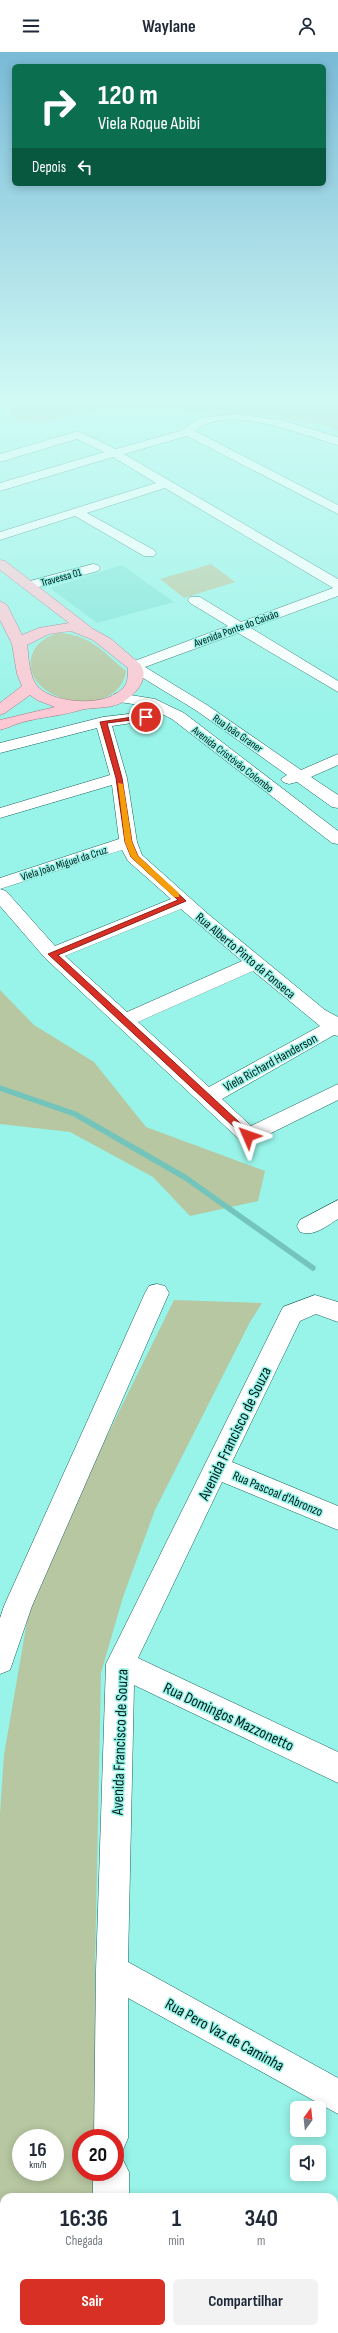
<!DOCTYPE html>
<html lang="pt">
<meta charset="utf-8">
<style>
:root{--surface:#fff;--page:#f2f2f3;--text:#1f2937;--muted:#747a83;--accent:#d93025}
body{margin:0;font-family:"Sofia Sans Condensed",sans-serif;background:var(--page);color:var(--text);height:100vh;display:flex;flex-direction:column;font-size:15px;white-space:nowrap}
*{box-sizing:border-box;margin:0}
p{font-size:13px;color:var(--muted)}
.icon{flex:none;width:22px;height:22px;fill:none;stroke:currentColor;stroke-width:2;stroke-linecap:round;stroke-linejoin:round}
.map{position:relative;flex:1;overflow:hidden}
.side{position:absolute;left:0px;top:2141px;width:338px;height:140px;display:flex;flex-direction:column;background:var(--surface);border-radius:12px 12px 0 0;box-shadow:0 2px 10px #0003}
.side>*{flex:none}
.banner{position:absolute;left:12px;top:12px;width:314px;height:122px;border-radius:6px;box-shadow:0 2px 10px #0003;background:#0b6e4f;color:#fff;overflow:hidden}
.needle{width:26px;rotate:15deg}
.controls{position:absolute;left:290px;top:2049px;display:grid;gap:8px}
.controls a{display:grid;place-items:center;width:36px;height:36px;border-radius:6px;background:var(--surface);box-shadow:0 2px 10px #0003;font-size:20px}
.speed{position:absolute;left:12px;top:2077px;display:flex;gap:8px;font-size:20px;font-weight:700;text-align:center}
.speed>*{display:grid;place-content:center;width:52px;height:52px;border-radius:50%;background:var(--surface);box-shadow:0 2px 10px #0003;line-height:1}
.speed small{font-size:10px;font-weight:400}
.speed .limit{border:6px solid #d22;background:#fff;color:#111}
.pin{position:absolute;display:grid;place-items:center;width:34px;height:34px;color:#fff;margin:-17px;border:2px solid #fff;border-radius:50%;box-shadow:0 1px 4px #0007}
.me{position:absolute;width:44px;margin:-22px;rotate:313deg;stroke-linejoin:round;filter:drop-shadow(0 0 3px #0008)}
.turn{display:flex;align-items:center;gap:14px;height:84px;padding:0 20px;font-size:18px}
.turn .icon{width:52px;height:52px;stroke-width:2.5}
.turn b{display:block;font-size:28px;line-height:34px}
.then{display:flex;align-items:center;height:38px;padding:0 20px;background:#0003;gap:8px;font-size:15px}
.eta{display:flex;justify-content:space-evenly;align-items:center;height:68px;text-align:center}
.eta b{font-size:24px;font-weight:700;line-height:28px}
.primary-button{display:flex;gap:8px;margin-top:auto;padding:8px 20px}
.primary-button a{flex:1;height:46px;border-radius:6px;background:var(--accent);color:#fff;font-size:16px;font-weight:700;line-height:46px;text-align:center}
.primary-button a+a{background:var(--page);color:var(--text)}
header{display:flex;justify-content:space-between;align-items:center;height:52px;padding:0 20px;background:var(--surface);font-size:18px;font-weight:700}
.map>svg:first-child{display:block}
.built{fill:#81e5d9}
.green{fill:#b7c7a1;fill-rule:evenodd}
.lines{fill:none;stroke-linecap:round;stroke-linejoin:round}
.stream-far1{stroke:#73c4bb;stroke-width:3.5}
.stream{stroke:#73c4bb;stroke-width:5.5}
.minor-casing{stroke:#1b645d;stroke-width:1}
.major-casing{stroke:#a3747f;stroke-width:1}
.minor{fill:#fff;fill-rule:evenodd}
.major{fill:#fdc8d3;fill-rule:evenodd}
.route{fill:#d93025;stroke:#8d1f18}
.slow{fill:#f59e0b}
.labels{text-anchor:middle;stroke-width:3;stroke-linejoin:round;paint-order:stroke}
.far-street-label{font-size:11px;fill:#001c19;stroke:#98f3e8}
.street-label{font-size:13px;fill:#001c19;stroke:#98f3e8}
.near-street-label{font-size:16px;fill:#001c19;stroke:#98f3e8}
</style>
<header><svg class="icon" aria-label="menu" viewBox="0 0 24 24"><path d="M4 6h16M4 12h16M4 18h16"/></svg>Waylane<svg class="icon" aria-label="person" viewBox="0 0 24 24"><circle cx="12" cy="8" r="4"/><path d="M4 21q1-7 8-7t8 7"/></svg></header>
<div class="map">
<svg width="338" height="2281" viewBox="0 0 338 2281">
<rect width="100%" height="100%" fill="#98f3e8"/>
<path class="built" d="M122,513L174,550L97,571L50,536Z"/>
<g class="green">
<path d="M12,349H261L273,353L291,352L298,349H325L338,353V379L329,374L271,364L241,362L222,365L214,362L179,358H127L112,354L97,359L45,369L38,372L9,365Z"/>
<path d="M211,512L235,530L184,546L160,527Z"/>
<path d="M57,581C90,582 102,599 126,619C119,669 24,652 31,607C34,592 44,586 57,581Z"/>
<path d="M0,938L34,973L94,1010L146,1075L265,1119L258,1149L190,1164L153,1125L70,1080L0,1072Z"/>
<path d="M174,1248L262,1251L250,1270L155,1458L123,1545L101,1621L95,1914V2086H81V2120H95V2145H4V2277H95V2281H0V1762L4,1703L30,1552L70,1459ZM21,2086H55V2120H21Z"/>
</g>
<g class="lines">
<path class="stream-far1" d="M66,349L85,355L215,356L338,364"/>
<path class="stream" d="M0,1036L75,1062L186,1126L313,1216"/>
<g class="minor-casing">
<g id="minor">
<path d="M236,362L281,368L338,385V393C303,384 227,350 195,379L338,453V462L187,384L124,402L338,527V544L251,576L338,629V640L238,581L145,615L207,653L301,718L338,702V713L311,725L338,743V756L332,755L297,730L289,732L283,730L281,727L287,723L197,659L130,618L127,614L129,611L228,574L190,551L188,548L190,545H200L241,570L333,536L165,436L87,461L154,498L156,501L154,504H144L75,464L0,488V480L156,431L113,405L0,439V431L104,400L77,387L0,410V402L78,379L116,397L180,379L200,366Z"/>
<path d="M93,512L98,513L100,516L98,519L28,538L21,534L23,531Z"/>
<path d="M118,641L155,647L184,661L338,779V792L332,791L172,667L146,654L113,649L110,646L113,643Z"/>
<path d="M146,660L152,662L154,665L152,668L112,674L127,726L137,790L142,803L208,862L325,958L338,965V984L334,983L222,1047L251,1074L338,1032V1048L249,1092L241,1089L45,906L0,854V826L119,787L112,733L0,766V756L110,723L97,676L0,701V691L103,665ZM122,798L128,809L171,847L55,894L6,839L0,837ZM181,857L242,909L127,960L65,904ZM253,919L320,974L209,1035L138,970Z"/>
<path d="M338,1148V1167C326,1174 315,1185 300,1180L297,1174L300,1168Z"/>
<path d="M157,1232L165,1234L169,1241L32,1554L10,1618L0,1622V1566L4,1554L145,1241L149,1234Z"/>
<path d="M315,1243L338,1250V1270L316,1262L300,1269L232,1410L338,1454V1478L222,1430L138,1606L338,1700V1731L134,1633L128,1910L338,2026V2062L128,1946V2086L123,2098L115,2102V2086H94L96,1919L106,1612L283,1255Z"/>
<path d="M115,2104L123,2108L129,2120V2145H93V2120H115Z"/>
<rect x="91" y="2277" width="38" height="4"/>
</g>
</g>
<g class="major-casing">
<path id="major" d="M0,508L5,509L93,577L111,587L140,612C151,627 134,644 121,651C107,658 91,654 77,659C60,664 41,665 23,670C15,672 8,676 0,678V668L55,655L37,648L30,643L5,661L0,663V651L22,634L17,622L12,592L0,568V549L7,553L22,583L39,576L69,571L0,518ZM71,579L93,588L128,616C128,621 128,627 126,632C112,656 56,653 38,635C29,625 29,606 27,593L49,582Z"/>
</g>
<use href="#minor" class="minor"/>
<use href="#major" class="major"/>
</g>
<linearGradient id="sky" x2="0" y2="1"><stop stop-color="#79bad6"/><stop offset="0.52" stop-color="#d1faf5"/><stop offset="1" stop-color="#d1faf5" stop-opacity="0"/></linearGradient>
<rect width="338" height="668" fill="url(#sky)"/>
<path class="route" d="M146,663L148,666L107,671L122,726L132,790L138,804L186,849L58,903L252,1082L253,1084L248,1088L48,902L178,848L131,805L125,790L116,726L100,670Z"/>
<path class="slow" d="M118,731L123,732L132,790L138,804L179,841V845H174L131,805L125,790Z"/>
<g class="labels">
<g class="far-street-label">
<text transform="translate(61 525) rotate(-16)" y="4">Travessa 01</text>
<text transform="translate(236 576) rotate(-20)" y="4">Avenida Ponte do Caixão</text>
<text transform="translate(238 681) rotate(35)" y="4">Rua João Graner</text>
<text transform="translate(233 707) rotate(38)" y="4">Avenida Cristóvão Colombo</text>
<text transform="translate(64 811) rotate(-18)" y="4">Viela João Miguel da Cruz</text>
</g>
<g class="street-label">
<text transform="translate(246 903) rotate(40)" y="5">Rua Alberto Pinto da Fonseca</text>
<text transform="translate(270 1010) rotate(-29)" y="5">Viela Richard Handerson</text>
<text transform="translate(278 1441) rotate(23)" y="5">Rua Pascoal d'Abronzo</text>
</g>
<g class="near-street-label">
<text transform="translate(234 1381) rotate(-64)" y="6">Avenida Francisco de Souza</text>
<text transform="translate(229 1664) rotate(25)" y="6">Rua Domingos Mazzonetto</text>
<text transform="translate(119 1690) rotate(-88)" y="6">Avenida Francisco de Souza</text>
<text transform="translate(225 1982) rotate(29)" y="6">Rua Pero Vaz de Caminha</text>
</g>
</g>
</svg>
<div class="controls">
<a><svg class="needle" viewBox="-14 -14 28 28"><path d="M0-13l5 13h-10z" fill="#e53935"/><path d="M0 13l5-13h-10z" fill="#747a83"/></svg></a>
<a><svg class="icon" aria-label="sound" viewBox="0 0 24 24"><path d="M4 9h4l5-4v14l-5-4H4zM17 9q2 3 0 6"/></svg></a>
</div>
<div class="speed"><div>16<small>km/h</small></div><div class="limit">20</div></div>
<div class="pin" style="left:146px;top:665px;background:#d93025"><svg class="icon" aria-label="arrive" viewBox="0 0 24 24"><path d="M6 21V4h12l-3 4 3 4H6"/></svg></div>
<svg class="me" style="left:248px;top:1084px" viewBox="-20 -20 40 40"><path d="M0-17L14 15 0 8-14 15z" fill="#d93025" stroke="#fff" stroke-width="4"/></svg>
<div class="banner">
<div class="turn"><svg class="icon" aria-label="right" viewBox="0 0 24 24"><path d="M7 20v-9h11M14 6l5 5-5 5"/></svg><div><b>120 m</b>Viela Roque Abibi</div></div>
<div class="then">Depois<svg class="icon" aria-label="left" viewBox="0 0 24 24"><path d="M17 20v-9H6M10 6l-5 5 5 5"/></svg></div>
</div>
<section class="side">
<div class="eta">
<div><b>16:36</b><p>Chegada</p></div>
<div><b>1</b><p>min</p></div>
<div><b>340</b><p>m</p></div>
</div>
<div class="primary-button"><a>Sair</a><a>Compartilhar</a></div>
</section>
</div>
